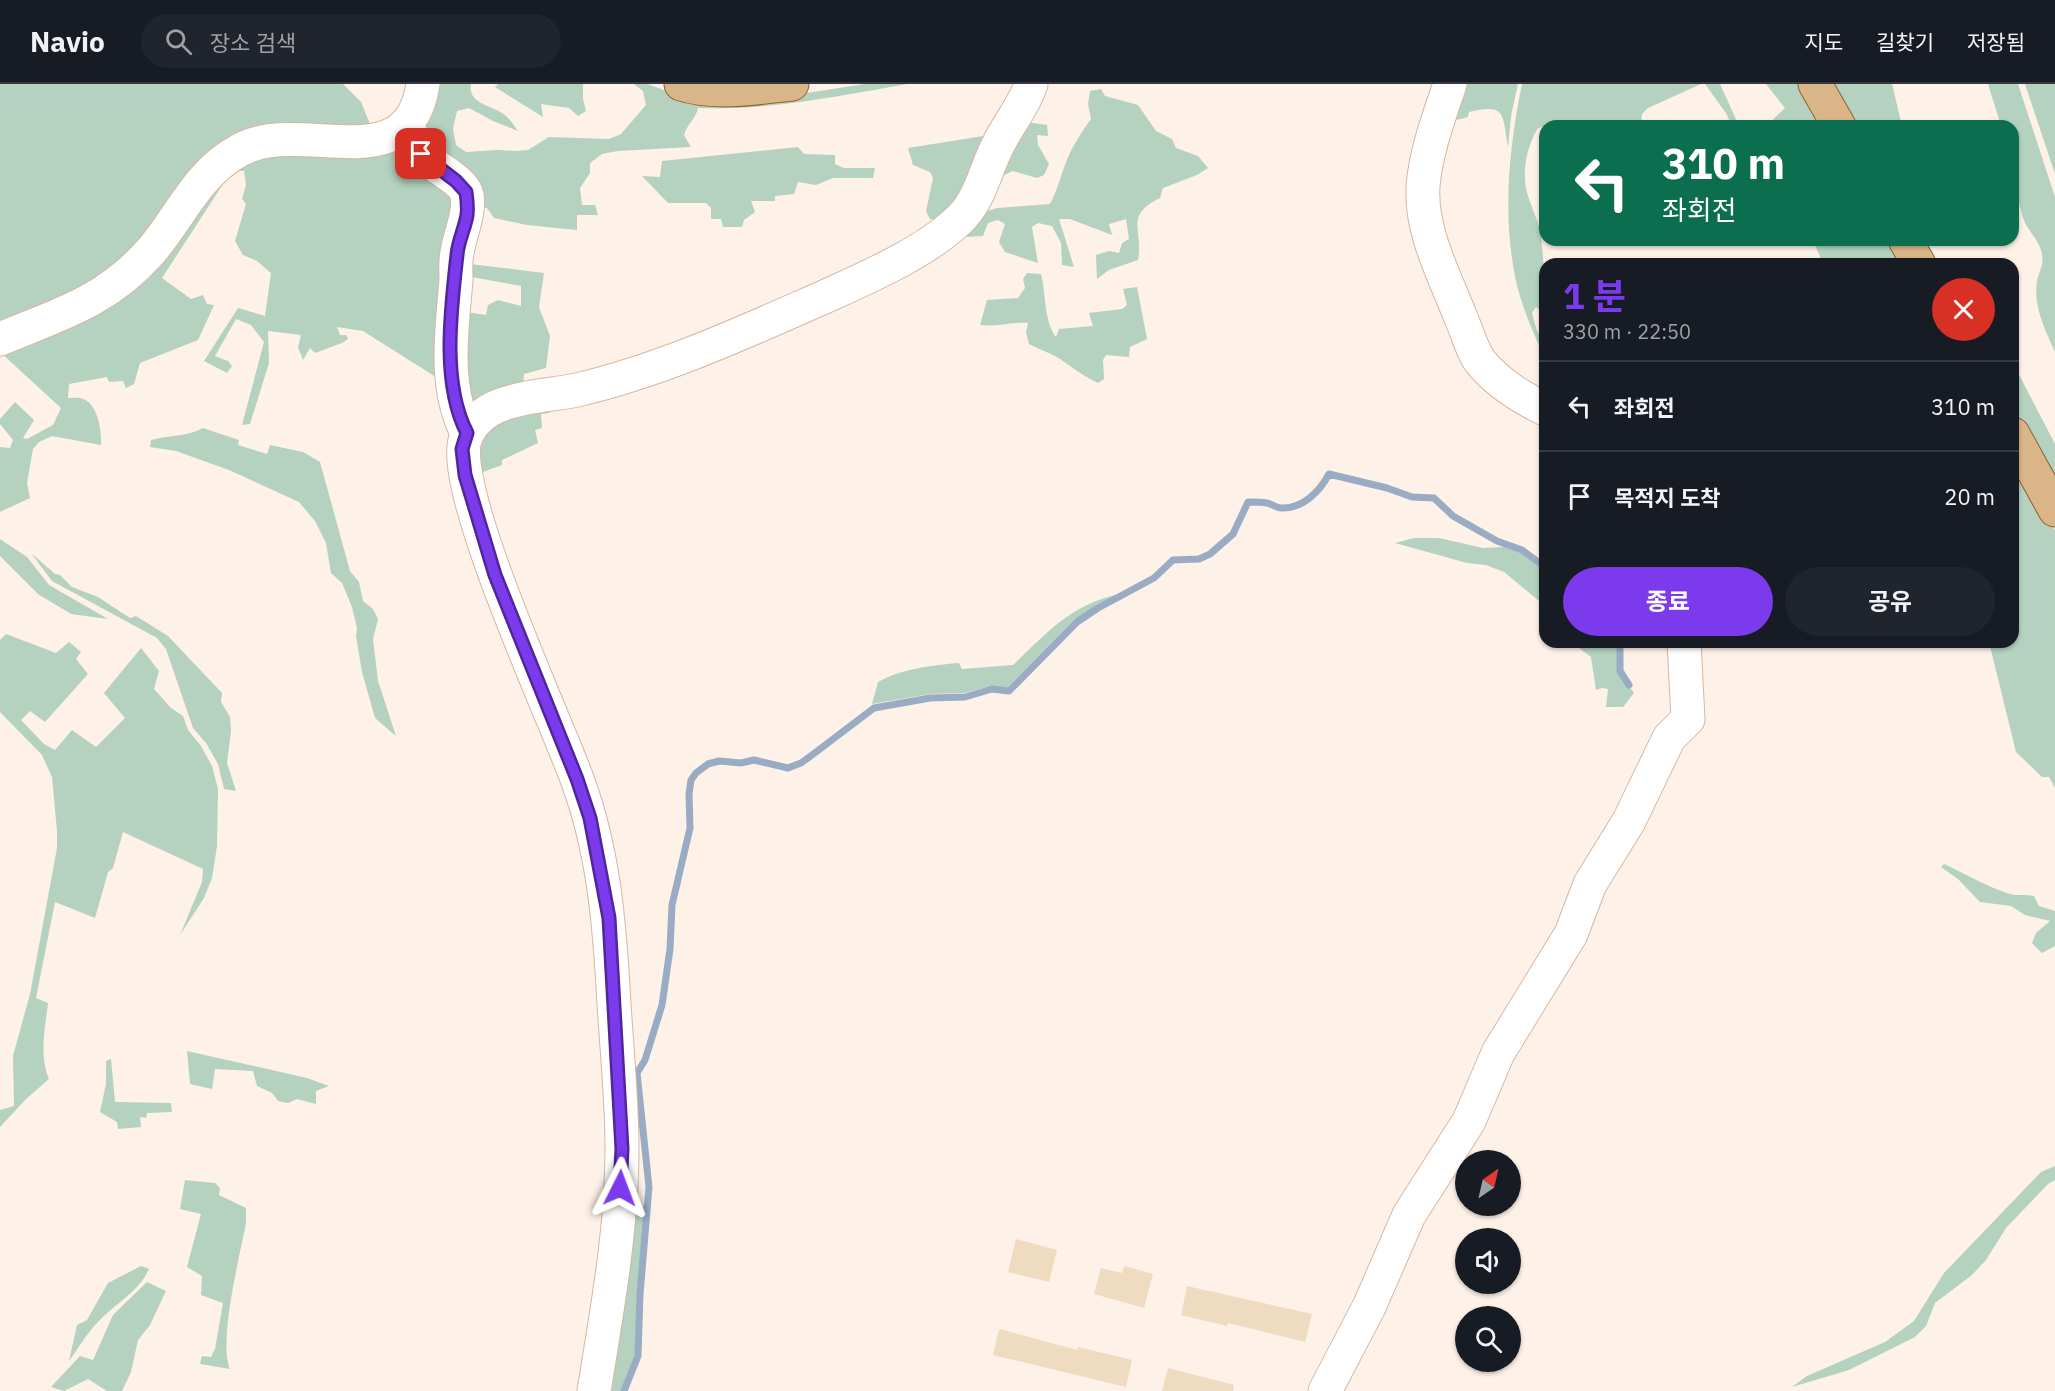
<!DOCTYPE html>
<html lang="ko">
<meta charset="utf-8">
<style>
:root{--surface:#171b24;--page:#20242c;--text:#f1f3f6;--muted:#9ea1a6;--line:#363941;--accent:#7c3aed}
body{margin:0;font-family:"IBM Plex Sans","Noto Sans KR",sans-serif;background:var(--page);color:var(--text);height:100vh;display:flex;flex-direction:column;font-size:22px;white-space:nowrap}
*{box-sizing:border-box;margin:0}
p{font-size:20px;color:var(--muted)}
.icon{flex:none;width:33px;height:33px;fill:none;stroke:currentColor;stroke-width:2;stroke-linecap:round;stroke-linejoin:round}
.map{position:relative;flex:1;overflow:hidden}
.sheet{position:absolute;left:1539px;top:174px;width:480px;height:390px;display:flex;flex-direction:column;background:var(--surface);border-radius:18px;box-shadow:0 2px 4px #0004}
.sheet>*{flex:none}
.hud{position:absolute;left:1539px;top:36px;width:480px;height:126px;border-radius:18px;box-shadow:0 2px 4px #0004;background:#0b6e4f;color:#fff;overflow:hidden}
.needle{width:39px;rotate:34deg}
.controls{position:absolute;left:1455px;top:1066px;display:grid;gap:12px}
.controls a{display:grid;place-items:center;width:66px;height:66px;border-radius:50%;background:var(--surface);box-shadow:0 2px 4px #0004;font-size:30px}
.pin{position:absolute;display:grid;place-items:center;width:51px;height:51px;color:#fff;margin:-26px;border-radius:12px;box-shadow:0 3px 9px #0006}
.me{position:absolute;width:66px;margin:-33px;rotate:3deg;stroke-linejoin:round;filter:drop-shadow(0 0 4px #0008)}
.turn{display:flex;align-items:center;gap:21px;height:126px;padding:0 24px;font-size:27px}
.turn .icon{width:78px;height:78px;stroke-width:2.5}
.turn b{display:block;font-size:42px;line-height:51px}
.round{display:grid;place-items:center;flex:none;width:63px;height:63px;border-radius:32px;background:var(--page)}
.headline{display:flex;align-items:center;justify-content:space-between;height:102px;padding:0 24px}
h1{font-size:36px;font-weight:700;line-height:45px;color:var(--accent)}
.primary-button{display:flex;gap:12px;margin-top:auto;padding:12px 24px}
.primary-button a{flex:1;height:69px;border-radius:36px;background:var(--accent);color:#fff;font-size:24px;font-weight:700;line-height:69px;text-align:center}
.primary-button a+a{background:var(--page);color:var(--text)}
ul{padding:0;list-style:none}
li{display:flex;align-items:center;gap:18px;height:90px;padding:0 24px;border-top:2px solid var(--line)}
li div{flex:1}
li b{display:block;font-size:22px}
li em{font-style:normal}
header{display:flex;align-items:center;gap:36px;box-sizing:border-box;height:84px;padding:0 30px;background:var(--surface);border-bottom:2px solid var(--line)}
header strong{font-size:28px}
nav{display:flex;gap:33px;margin-inline-start:auto;font-size:21px}
.search{width:420px;height:54px;background:var(--page);display:flex;align-items:center;gap:15px;box-sizing:border-box;padding:0 21px;border-radius:33px;color:var(--muted);font-size:22px}
.map>svg:first-child{display:block}
.green{fill:#b4d2bf}
.lines{fill:none;stroke-linecap:round;stroke-linejoin:round}
.stream{stroke:#99acc4;stroke-width:7}
.building{fill:#eedbc0}
.minor-casing{stroke:#d7b7a3;stroke-width:35}
.major-casing{stroke:#8f632e;stroke-width:35}
.minor{stroke:#fff;stroke-width:33}
.major{stroke:#dab587;stroke-width:33}
.route-casing{stroke:#51269a;stroke-width:15}
.route{stroke:#7c3aed;stroke-width:10}
</style>
<header>
<strong>Navio</strong>
<div class="search"><svg class="icon" aria-label="search" viewBox="0 0 24 24"><circle cx="10" cy="10" r="6"/><path d="M15 15l6 6"/></svg>장소 검색</div>
<nav><a>지도</a><a>길찾기</a><a>저장됨</a></nav>
</header>
<div class="map">
<svg width="2055" height="1307" viewBox="0 0 2055 1307">
<rect width="100%" height="100%" fill="#fef1e8"/>
<g class="green">
<path d="M0,0H343L361,18L370,40L265,47L133,178L0,242Z"/>
<path d="M430,0H471C467,20 493,21 505,31C510,35 514,42 518,47L493,37L469,24L457,27L453,45L456,61L466,68L498,66L517,67L528,66L549,53L609,55L621,50L646,21L643,7L634,0H648L685,14L794,11L865,0H907C839,12 767,27 698,24C696,35 687,40 684,51L691,63L618,67L602,70L590,79V89L580,104L582,121H595L598,131H577V146L527,141L494,134L487,124L471,122L421,57Z"/>
<path d="M498,0H583V15L586,27L578,32L569,24L541,20L543,33L495,3Z"/>
<path d="M1455,0H1518L1511,32L1508,63C1502,30 1507,19 1469,28L1468,33L1444,39Z"/>
<path d="M1522,0H1701L1648,24L1642,30L1641,42L1563,40L1562,42H1545V47L1543,43L1538,44C1526,64 1521,90 1528,112C1532,125 1539,138 1541,152C1544,178 1545,204 1545,231L1536,223L1532,229L1537,247L1545,257V275C1534,250 1522,224 1516,197C1502,133 1509,63 1522,0Z"/>
<path d="M1705,0H1720L1739,42H1732L1726,29Z"/>
<path d="M1766,0H1799L1824,42H1766L1785,24Z"/>
<path d="M1829,0H1892L1902,42H1853Z"/>
<path d="M1988,0H2018L2055,113V268C2045,246 2033,222 2037,197C2039,188 2044,181 2042,170C2040,157 2027,146 2023,134C2014,104 2013,73 2013,42H2001Z"/>
<path d="M2025,0H2055V90Z"/>
<path d="M1101,5L1105,12L1138,21L1156,47L1172,55L1176,64L1198,72L1208,84L1197,91L1163,104L1160,114C1123,132 1144,146 1138,176L1109,186L1097,195L1096,171L1109,167L1119,169L1122,159L1129,155L1126,135L1109,140L1112,151L1070,135H1059L1074,183L1062,181L1061,159L1052,142L1038,139L1032,143L1038,179L1005,168L999,158L1005,140L998,136L988,139L983,152L947,154L969,133L997,124L1050,120C1057,107 1060,94 1065,81C1071,64 1081,49 1091,35L1088,20L1090,7Z"/>
<path d="M1019,37L1047,41L1048,52L1037,51L1038,61L1049,80L1044,91L1037,94L1013,87L1000,93Z"/>
<path d="M996,50L947,137L930,135L926,127L933,94L930,88L913,81L908,64Z"/>
<path d="M405,51L456,103L447,300L363,247L337,243L340,251H346L348,255L342,259L315,269L310,264L303,276L298,263L301,251L268,247L269,279L250,340L242,341L264,258L251,241L236,235L215,272L228,277L232,282L227,289L204,277L238,224L265,232L271,189L257,177L243,171L235,157L246,120L242,115L246,101L244,87H236L227,94L162,194L191,215L203,211L207,220L214,221L198,256L140,279L134,300L126,304L123,297L109,298L107,293L69,300L68,314C72,314 79,313 83,315C98,320 102,348 101,361L52,352L39,358L33,365L27,399L30,414L0,428V363L10,364L13,356L0,340V335L15,318L34,336L23,354L27,355L53,341L61,324L0,268L47,244L243,71Z"/>
<path d="M798,63L804,70L835,71V80L844,84H875L873,94H833L816,101L798,98L794,110L775,112V117H751L755,128L744,136L742,143H723L721,135H711V124L706,119H668L642,92L660,93L662,77Z"/>
<path d="M1813,156H1890L1903,180H1823Z"/>
<path d="M462,179L544,189L539,223L550,252L546,284L524,290L523,308L468,328L459,227L486,231L488,221L498,216L521,222V202L461,191Z"/>
<path d="M1027,189L1041,190C1046,210 1044,238 1056,253L1059,245L1093,242L1089,229L1122,225L1127,221L1123,205L1137,203L1147,255L1130,263L1129,273L1106,271L1103,276L1104,295L1098,299C1083,292 1073,284 1060,275C1051,269 1040,266 1029,260L1026,248L1028,239C1011,238 997,243 980,241L987,216L1018,214L1025,204L1023,195Z"/>
<path d="M2013,279L2055,360V400L2013,328Z"/>
<path d="M550,325V329L541,330L542,344L535,346L538,359L502,376V381L472,392L483,338Z"/>
<path d="M203,344L239,356L238,361L267,370L270,361L303,368L320,378L350,487L359,498L363,517L373,525L378,535L373,555L378,597L396,652L375,634L362,588L356,552L357,544L352,523L342,499L331,489L326,459L315,437L299,418L229,386L176,367L150,363L151,356C168,351 187,353 203,344Z"/>
<path d="M2013,375L2055,446V704L2049,693H2042L2016,668L1989,558H2013Z"/>
<path d="M1414,454H1439L1483,464L1504,463L1521,469L1545,486V522L1504,488L1486,481L1467,479L1395,459Z"/>
<path d="M0,455L27,473L49,501L108,535L71,530L38,510L0,472Z"/>
<path d="M31,469L55,490L60,491L72,503L98,513L130,534L136,532L168,552L222,609L221,618L230,633L231,647L227,679L236,707L224,705L218,680L206,659L193,644L166,565L157,554L52,497Z"/>
<path d="M1119,510L1075,535L1007,604L991,602L964,609L930,610L872,620L878,598C901,585 933,581 959,579L962,585L1013,581C1048,548 1070,521 1119,510Z"/>
<path d="M6,550L56,569L69,558L81,568L76,575L88,590L45,638L30,627L21,636L44,660L55,666L72,646L96,663L125,634L104,609L141,564L159,587L154,605L171,624L183,632L188,646L201,662L212,682L218,705L217,762L212,794L204,814L180,851L202,798L203,785L123,748L113,784L108,788L95,834L55,818L36,914L48,919C45,944 39,971 49,995L26,1015L0,1043V1026L14,1022L13,972L30,910L57,764V747L52,693L42,671L0,628V556Z"/>
<path d="M1563,558H1617L1620,561L1618,588L1634,609L1623,623H1606L1608,605L1602,604L1596,606L1591,573L1579,564Z"/>
<path d="M1944,780C1966,790 1987,803 2010,810C2017,812 2026,810 2034,812L2039,822L2055,827V862L2042,869L2032,859L2036,849L2050,837L2025,831L2011,822L1980,818L1958,795L1941,783Z"/>
<path d="M187,967L307,994L329,1002L316,1007V1020L297,1015L288,1019L278,1017L272,1009L257,1002L253,987L215,985L212,1005L190,1000Z"/>
<path d="M111,975L115,1018L171,1019L172,1028L147,1029L146,1034L140,1033L141,1043L118,1045L117,1038L100,1028L106,1000V977Z"/>
<path d="M2055,1082V1096L2048,1100L2006,1144L1986,1176L1972,1191L1935,1219L1926,1242L1915,1253L1849,1286L1792,1303L1807,1292L1885,1258L1914,1237L1944,1189L2041,1088Z"/>
<path d="M185,1096L215,1099L220,1104L219,1111L246,1124V1139C240,1171 218,1257 230,1285L200,1280L202,1272L211,1273L215,1265L223,1219L201,1211L202,1192L187,1183L201,1130L180,1125Z"/>
<path d="M627,1112L645,1123L637,1210L635,1274L622,1307H602Z"/>
<path d="M141,1182L149,1185C139,1208 113,1221 97,1239C86,1250 78,1265 69,1277L77,1241L87,1236L108,1199Z"/>
<path d="M147,1198L166,1207L150,1241L138,1256L131,1288L122,1307H107L88,1295L64,1307L51,1303L80,1272L93,1276L113,1231Z"/>
</g>
<g class="lines">
<g class="stream">
<path d="M1620,558V587L1629,601"/>
<path d="M624,1307L638,1272L640,1210L649,1103L637,989L645,976L662,921L670,865L672,821L690,744L689,710L691,696L696,689L708,680L719,677L741,679L754,676L788,684L801,679L816,668L874,624L930,614L965,613L992,605L1009,607L1077,538L1098,524L1154,494L1173,476L1199,475L1210,470L1233,450L1248,418C1255,418 1261,418 1267,419C1272,420 1277,424 1281,424C1303,425 1320,407 1329,390L1387,404L1412,413L1434,414L1453,432L1497,457L1522,466L1545,483"/>
</g>
</g>
<g class="building">
<path d="M1016,1155L1057,1166L1049,1198L1008,1188Z"/>
<path d="M1124,1182L1153,1190L1144,1224L1094,1210L1101,1184L1122,1189Z"/>
<path d="M1187,1202L1312,1230L1305,1258L1228,1239L1227,1242L1181,1231Z"/>
<path d="M999,1245L1077,1266L1078,1263L1132,1276L1126,1303L993,1271Z"/>
<path d="M1168,1284L1234,1301L1233,1307H1162Z"/>
</g>
<g class="lines">
<g class="minor-casing">
<g id="minor">
<path d="M1450,0C1439,33 1426,67 1423,102C1420,147 1445,193 1461,234C1467,247 1471,264 1479,276C1496,298 1520,313 1545,325"/>
<path d="M408,39C411,50 413,60 420,69C430,81 464,96 467,111C470,131 460,149 457,169C455,177 456,187 456,196C452,246 443,302 467,349"/>
<path d="M0,255C60,230 106,218 151,167C181,132 197,89 240,66C302,32 408,100 423,0"/>
<path d="M594,1307C607,1227 622,1145 622,1064C622,1016 617,968 614,920C610,844 604,767 577,695C556,636 446,401 466,353C483,311 540,314 577,306C662,286 742,249 822,214C866,194 927,168 961,134C981,114 986,83 999,59C1009,39 1024,22 1031,0"/>
<path d="M1325,1307L1369,1223L1409,1131L1469,1037L1498,969L1571,850L1590,800L1629,737L1669,654L1688,635L1684,558"/>
</g>
</g>
<g class="major-casing">
<g id="major">
<path d="M681,0C714,11 758,4 792,0"/>
<path d="M1815,0L1839,42"/>
<path d="M1905,156L1919,180"/>
<path d="M2013,350L2055,426"/>
</g>
</g>
<use href="#minor" class="minor"/>
<use href="#major" class="major"/>
</g>
<g class="lines">
<g class="route-casing">
<path id="route" d="M421,70L456,97L466,108C467,115 468,123 467,131C465,144 458,157 457,171C451,225 441,299 467,349L462,365L465,391L495,491L577,695L590,734L609,834L622,1065L620,1104"/>
</g>
<use href="#route" class="route"/>
</g>
</svg>
<div class="controls">
<a><svg class="needle" viewBox="-14 -14 28 28"><path d="M0-13l5 13h-10z" fill="#e53935"/><path d="M0 13l5-13h-10z" fill="#9ea1a6"/></svg></a>
<a><svg class="icon" aria-label="sound" viewBox="0 0 24 24"><path d="M4 9h4l5-4v14l-5-4H4zM17 9q2 3 0 6"/></svg></a>
<a><svg class="icon" aria-label="search" viewBox="0 0 24 24"><circle cx="10" cy="10" r="6"/><path d="M15 15l6 6"/></svg></a>
</div>
<div class="pin" style="left:421px;top:70px;background:#d93025"><svg class="icon" aria-label="arrive" viewBox="0 0 24 24"><path d="M6 21V4h12l-3 4 3 4H6"/></svg></div>
<svg class="me" style="left:620px;top:1104px" viewBox="-20 -20 40 40"><path d="M0-17L14 15 0 8-14 15z" fill="#7c3aed" stroke="#fff" stroke-width="4"/></svg>
<div class="hud">
<div class="turn"><svg class="icon" aria-label="left" viewBox="0 0 24 24"><path d="M17 20v-9H6M10 6l-5 5 5 5"/></svg><div><b>310 m</b>좌회전</div></div>
</div>
<section class="sheet">
<div class="headline"><div><h1>1 분</h1><p>330 m · 22:50</p></div><a class="round" style="background:#d93025;color:#fff"><svg class="icon" aria-label="close" viewBox="0 0 24 24"><path d="M6 6l12 12M18 6L6 18"/></svg></a></div>
<ul>
<li><svg class="icon" aria-label="left" viewBox="0 0 24 24"><path d="M17 20v-9H6M10 6l-5 5 5 5"/></svg><div><b>좌회전</b></div><em>310 m</em></li>
<li><svg class="icon" aria-label="arrive" viewBox="0 0 24 24"><path d="M6 21V4h12l-3 4 3 4H6"/></svg><div><b>목적지 도착</b></div><em>20 m</em></li>
</ul>
<div class="primary-button"><a>종료</a><a>공유</a></div>
</section>
</div>
